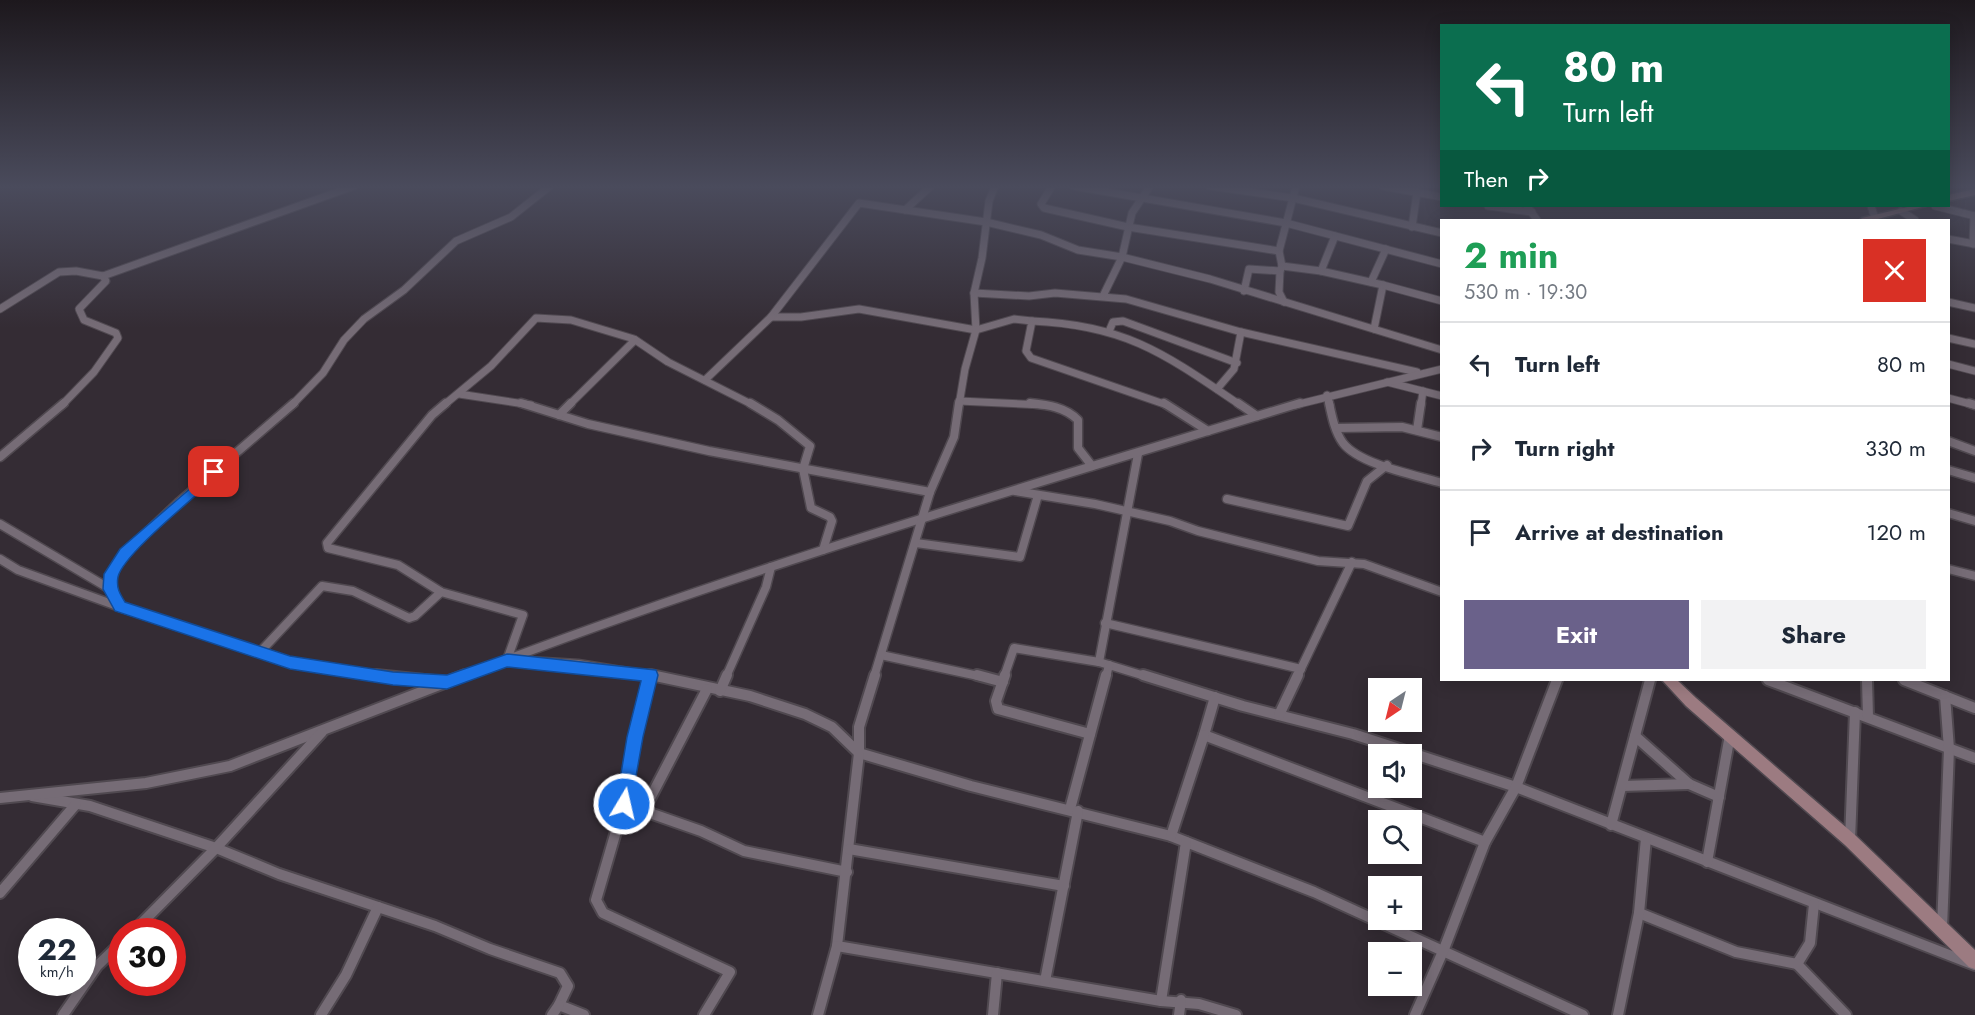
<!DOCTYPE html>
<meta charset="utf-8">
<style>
:root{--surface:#fff;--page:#f2f2f3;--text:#1f2937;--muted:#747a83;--line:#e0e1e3;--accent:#6a618a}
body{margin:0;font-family:Jost,sans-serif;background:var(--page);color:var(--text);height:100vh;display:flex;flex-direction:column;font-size:22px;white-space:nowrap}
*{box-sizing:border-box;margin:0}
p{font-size:20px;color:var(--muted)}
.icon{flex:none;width:33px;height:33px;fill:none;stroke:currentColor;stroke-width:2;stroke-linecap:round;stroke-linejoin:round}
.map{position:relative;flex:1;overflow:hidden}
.drawer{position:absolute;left:1440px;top:219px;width:510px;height:462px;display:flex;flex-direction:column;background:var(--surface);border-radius:0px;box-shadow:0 3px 15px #0003}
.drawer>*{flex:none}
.hud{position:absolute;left:1440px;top:24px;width:510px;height:183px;border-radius:0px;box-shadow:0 3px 15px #0003;background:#0b6e4f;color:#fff;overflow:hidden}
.needle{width:39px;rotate:215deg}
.fabs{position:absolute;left:1368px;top:678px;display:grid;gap:12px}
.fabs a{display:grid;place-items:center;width:54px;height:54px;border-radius:0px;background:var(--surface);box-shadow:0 3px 15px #0003;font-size:30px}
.speed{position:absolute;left:18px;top:918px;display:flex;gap:12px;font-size:30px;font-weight:700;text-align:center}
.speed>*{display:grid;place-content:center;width:78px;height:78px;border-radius:50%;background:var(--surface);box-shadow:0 3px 15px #0003;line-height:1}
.speed small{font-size:15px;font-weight:400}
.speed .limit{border:9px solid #d22;background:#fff;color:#111}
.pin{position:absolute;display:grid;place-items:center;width:51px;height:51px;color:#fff;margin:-26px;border-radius:12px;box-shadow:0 3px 9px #0006}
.me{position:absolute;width:66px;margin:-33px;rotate:9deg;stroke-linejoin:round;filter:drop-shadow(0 0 4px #0008)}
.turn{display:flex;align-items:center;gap:21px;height:126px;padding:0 24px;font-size:27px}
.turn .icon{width:78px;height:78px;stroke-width:2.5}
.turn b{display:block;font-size:42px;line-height:51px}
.then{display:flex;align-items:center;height:57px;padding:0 24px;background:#0003;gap:12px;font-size:22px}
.round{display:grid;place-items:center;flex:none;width:63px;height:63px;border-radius:0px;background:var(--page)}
.headline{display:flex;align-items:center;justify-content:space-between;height:102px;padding:0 24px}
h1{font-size:36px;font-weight:700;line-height:45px;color:#1e9e55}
.cta{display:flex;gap:12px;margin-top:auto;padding:12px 24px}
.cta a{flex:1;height:69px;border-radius:0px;background:var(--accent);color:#fff;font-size:24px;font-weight:700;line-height:69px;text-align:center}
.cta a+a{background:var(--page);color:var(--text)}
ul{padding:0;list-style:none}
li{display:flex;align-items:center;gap:18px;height:84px;padding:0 24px;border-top:2px solid var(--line)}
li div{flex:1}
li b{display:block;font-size:22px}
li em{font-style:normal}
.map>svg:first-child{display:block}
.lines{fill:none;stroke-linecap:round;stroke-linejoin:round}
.minor-far2-casing{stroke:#504950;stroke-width:9}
.minor-far1-casing{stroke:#504950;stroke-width:11}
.minor-casing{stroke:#504950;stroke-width:14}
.secondary-casing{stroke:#504950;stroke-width:3}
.minor-far2{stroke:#766c76;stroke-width:7}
.minor-far1{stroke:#766c76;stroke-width:8}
.minor{stroke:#766c76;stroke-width:10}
.secondary{fill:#9c7b81;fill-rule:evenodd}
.route{fill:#1a73e8;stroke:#114b97;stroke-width:1.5}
</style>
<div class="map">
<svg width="1975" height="1015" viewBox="0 0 1975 1015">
<rect width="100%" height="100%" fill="#342c34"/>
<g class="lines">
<g class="minor-far2-casing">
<g id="minor-far2">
<path d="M1052,186L1041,204L1044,208L1128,227L1279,251"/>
<path d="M1073,186L1286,223L1442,264"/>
<path d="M1210,186L1293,198L1442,233"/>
<path d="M1382,186L1442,197"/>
<path d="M1488,206L1532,212"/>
<path d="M1527,206L1537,220"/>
<path d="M1871,206L1875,218"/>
<path d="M1935,206L1975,216"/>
<path d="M905,210L931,186"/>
<path d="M1901,211L1915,220"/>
<path d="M1412,227L1417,192"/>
<path d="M1948,239L1975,244"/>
<path d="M1973,244L1974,216"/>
<path d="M1282,266L1321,271L1383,285L1374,329"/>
<path d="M1280,271L1279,292L1284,302"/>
<path d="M1321,271L1335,236"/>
<path d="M1371,282L1386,249"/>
<path d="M1383,285L1442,301"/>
<path d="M1244,291L1249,269L1280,271L1282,266L1279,251L1296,186"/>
<path d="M974,293L1029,296L1055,293L1126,299L1241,332L1417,372"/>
<path d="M1103,296L1122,257L1132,213L1150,186"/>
<path d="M1948,302L1975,308"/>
<path d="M0,309L59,272L76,271L103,276L354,186"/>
<path d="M771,317H801L859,309L976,330L1014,319L1032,321L1026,351L1031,358L1167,405"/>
<path d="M1032,321C1126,325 1165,354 1240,405"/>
<path d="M1110,329L1113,322L1123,321L1237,363"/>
<path d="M1948,338L1975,344"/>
<path d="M1948,364L1975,371"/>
<path d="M705,380L771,317L859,203L986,222L1041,235L1078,250L1122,257L1210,279L1442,350"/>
<path d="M1387,382L1442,396"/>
<path d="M1217,389L1234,369L1241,332"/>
<path d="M459,394L531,405"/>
<path d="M1327,395L1330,405"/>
<path d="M1948,398L1974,405"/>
<path d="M959,401L1043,405"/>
<path d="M62,405L94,372L118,338L116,333L84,320L79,309L106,281L103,276"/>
<path d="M292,405L323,373L344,340L364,319L404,290L456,241L511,217L550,186"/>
<path d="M444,405L491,366L536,318L571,320L634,339L668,362L753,405"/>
<path d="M569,405L635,340"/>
<path d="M959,405L965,369L976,330L974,293L982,258L989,201L995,186"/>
<path d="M1295,405L1442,369"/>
<path d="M1421,405L1423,391"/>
</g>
</g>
<g class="minor-far1-casing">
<g id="minor-far1">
<path d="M446,403L432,415L327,543L328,548L398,565L441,592L523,615L507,660"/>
<path d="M521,403L588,424L709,451L930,492"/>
<path d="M750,403L778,420L810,446L803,469L811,508L830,517L832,521L823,550"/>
<path d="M1030,403C1048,405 1065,407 1078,420V448L1092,466"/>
<path d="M1164,403L1208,431"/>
<path d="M1238,403L1257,416"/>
<path d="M1329,403C1332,417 1335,432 1343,443C1360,465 1416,475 1442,483"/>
<path d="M1969,403L1975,405"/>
<path d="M559,415L571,403"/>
<path d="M1337,428L1402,427L1442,437"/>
<path d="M1417,430L1421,403"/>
<path d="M1948,441L1975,451"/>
<path d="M0,457L64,403"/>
<path d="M1948,470L1975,478"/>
<path d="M1015,491L1095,504L1170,521L1198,531L1318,561L1364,564L1442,592"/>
<path d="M1227,499L1348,526L1367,481L1387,465"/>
<path d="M1948,513L1975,521"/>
<path d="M0,524L110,589L120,607"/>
<path d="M916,543L1020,557L1038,495"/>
<path d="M0,559L18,570L120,607L290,662L386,677"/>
<path d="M1948,569L1975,576"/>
<path d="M110,589L111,574L125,553L178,503L294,403"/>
<path d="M1105,623L1301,669"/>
<path d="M261,651L322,586L353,591L409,618L415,616L441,592"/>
<path d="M881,655L983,677"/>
<path d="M511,660L578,664L658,677"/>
<path d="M1099,662L1138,454"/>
<path d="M648,675L650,677"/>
<path d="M461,677C735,571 1018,489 1300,403"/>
<path d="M726,677L766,587L771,567"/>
<path d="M874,677L930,492L954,437L959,403"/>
<path d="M1004,677L1014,648L1099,662L1148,677"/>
<path d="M1106,677L1109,665"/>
<path d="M1297,677L1352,562"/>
</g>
</g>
<g class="minor-casing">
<g id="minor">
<path d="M376,675L444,682"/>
<path d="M650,675L635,737L624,804L701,831L744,851L847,872"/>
<path d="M651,675L750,696L805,714L832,727L859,753L971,786L1171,836L1314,892L1583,1015"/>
<path d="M875,675L859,727V753L837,946L1161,1001L1199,1004L1236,1015"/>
<path d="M977,675L1003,682"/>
<path d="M1005,675L996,701L998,709L1090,734"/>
<path d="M1143,675L1243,706L1353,734L1516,787L1975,965"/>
<path d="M1768,680L1975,758"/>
<path d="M1867,680L1868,717"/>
<path d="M1904,680L1975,708"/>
<path d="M720,691L727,675"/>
<path d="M1215,697L1204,735L1485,842"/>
<path d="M1279,715L1298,675"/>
<path d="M1635,736L1689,784L1719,797"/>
<path d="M1622,786L1689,784"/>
<path d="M32,796L90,806L216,848L279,874L435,926L490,949L560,973L568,986L559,1005L584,1015"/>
<path d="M0,798L146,783L230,766L465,675"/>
<path d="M624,804L596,900L603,913L730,972L704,1015"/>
<path d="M1070,809L1106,675"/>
<path d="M644,810L707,689"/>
<path d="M1611,825L1650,680"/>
<path d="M1171,836L1204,735"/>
<path d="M1850,840L1855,712"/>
<path d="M849,849L1064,886"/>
<path d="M1707,862L1730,735"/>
<path d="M0,893L76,804"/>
<path d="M1639,913L1736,952L1797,964L1810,943L1814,904"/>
<path d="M1942,928L1949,749L1945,696"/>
<path d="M133,932L216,848L322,732"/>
<path d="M1797,964L1846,1015"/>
<path d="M1045,981L1078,811"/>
<path d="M1161,1001L1186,842"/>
<path d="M63,1015L97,966L122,942"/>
<path d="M321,1015L346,975L378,907"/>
<path d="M552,1015L559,1005"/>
<path d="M818,1015L837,946"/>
<path d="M993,1015L997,973"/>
<path d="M1179,1015L1181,1000"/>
<path d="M1415,1015L1444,949L1485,842L1516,787L1557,680"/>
<path d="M1618,1015L1639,913L1646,838"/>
</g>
</g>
<g class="secondary-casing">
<g id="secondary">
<path d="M1975,189V195L1948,201V195Z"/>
<path d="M1912,206H1926L1874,220H1860L1862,218Z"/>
<path d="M1662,680H1677L1696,698L1855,835L1975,950V969L1969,967L1845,845L1686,706Z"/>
</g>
</g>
<use href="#minor-far2" class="minor-far2"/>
<use href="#minor-far1" class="minor-far1"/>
<use href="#minor" class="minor"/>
<use href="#secondary" class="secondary"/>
</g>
<linearGradient id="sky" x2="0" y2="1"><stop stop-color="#1d181d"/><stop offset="0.57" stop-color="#4a4b5c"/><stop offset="1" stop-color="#4a4b5c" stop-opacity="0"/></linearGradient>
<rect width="1975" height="328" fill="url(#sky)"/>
<path class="route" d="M214,468L218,469V476C198,495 123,554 118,577C116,588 120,594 125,602L290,656L393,672L447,675L507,654L656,670L658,675L643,737L630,810L624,812L618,810L616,804L627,737L641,681L507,667L447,689L393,685L290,669L115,611L103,589L104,574L120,549Z"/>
</svg>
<div class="fabs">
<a><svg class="needle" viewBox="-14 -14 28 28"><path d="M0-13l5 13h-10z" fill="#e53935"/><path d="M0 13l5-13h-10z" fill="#747a83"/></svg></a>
<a><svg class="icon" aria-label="sound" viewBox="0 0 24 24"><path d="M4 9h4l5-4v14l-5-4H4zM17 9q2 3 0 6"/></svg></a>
<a><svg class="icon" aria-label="search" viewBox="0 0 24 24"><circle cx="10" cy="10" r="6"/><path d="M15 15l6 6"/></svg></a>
<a>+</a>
<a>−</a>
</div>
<div class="speed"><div>22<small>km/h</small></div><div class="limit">30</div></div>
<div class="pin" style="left:214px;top:472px;background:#d93025"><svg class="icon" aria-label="arrive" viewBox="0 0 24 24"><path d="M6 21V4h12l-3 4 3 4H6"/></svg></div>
<svg class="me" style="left:624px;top:804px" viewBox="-20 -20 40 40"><circle r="17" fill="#1a73e8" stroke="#fff" stroke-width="3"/><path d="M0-11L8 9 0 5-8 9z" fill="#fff"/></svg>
<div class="hud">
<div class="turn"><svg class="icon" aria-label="left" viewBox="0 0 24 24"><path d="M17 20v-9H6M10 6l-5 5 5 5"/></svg><div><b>80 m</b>Turn left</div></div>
<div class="then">Then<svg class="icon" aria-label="right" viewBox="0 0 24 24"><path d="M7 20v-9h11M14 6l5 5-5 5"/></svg></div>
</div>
<section class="drawer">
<div class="headline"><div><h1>2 min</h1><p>530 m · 19:30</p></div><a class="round" style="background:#d93025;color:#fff"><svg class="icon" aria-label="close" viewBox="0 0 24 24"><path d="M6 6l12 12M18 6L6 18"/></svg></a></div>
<ul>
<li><svg class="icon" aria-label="left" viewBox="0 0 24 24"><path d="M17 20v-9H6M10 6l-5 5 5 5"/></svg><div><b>Turn left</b></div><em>80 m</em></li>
<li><svg class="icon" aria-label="right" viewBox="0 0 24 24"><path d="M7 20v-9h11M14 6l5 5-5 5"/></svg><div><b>Turn right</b></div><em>330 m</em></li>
<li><svg class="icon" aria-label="arrive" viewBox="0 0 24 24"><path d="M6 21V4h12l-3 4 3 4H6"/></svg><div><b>Arrive at destination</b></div><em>120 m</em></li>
</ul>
<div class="cta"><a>Exit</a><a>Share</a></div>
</section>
</div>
